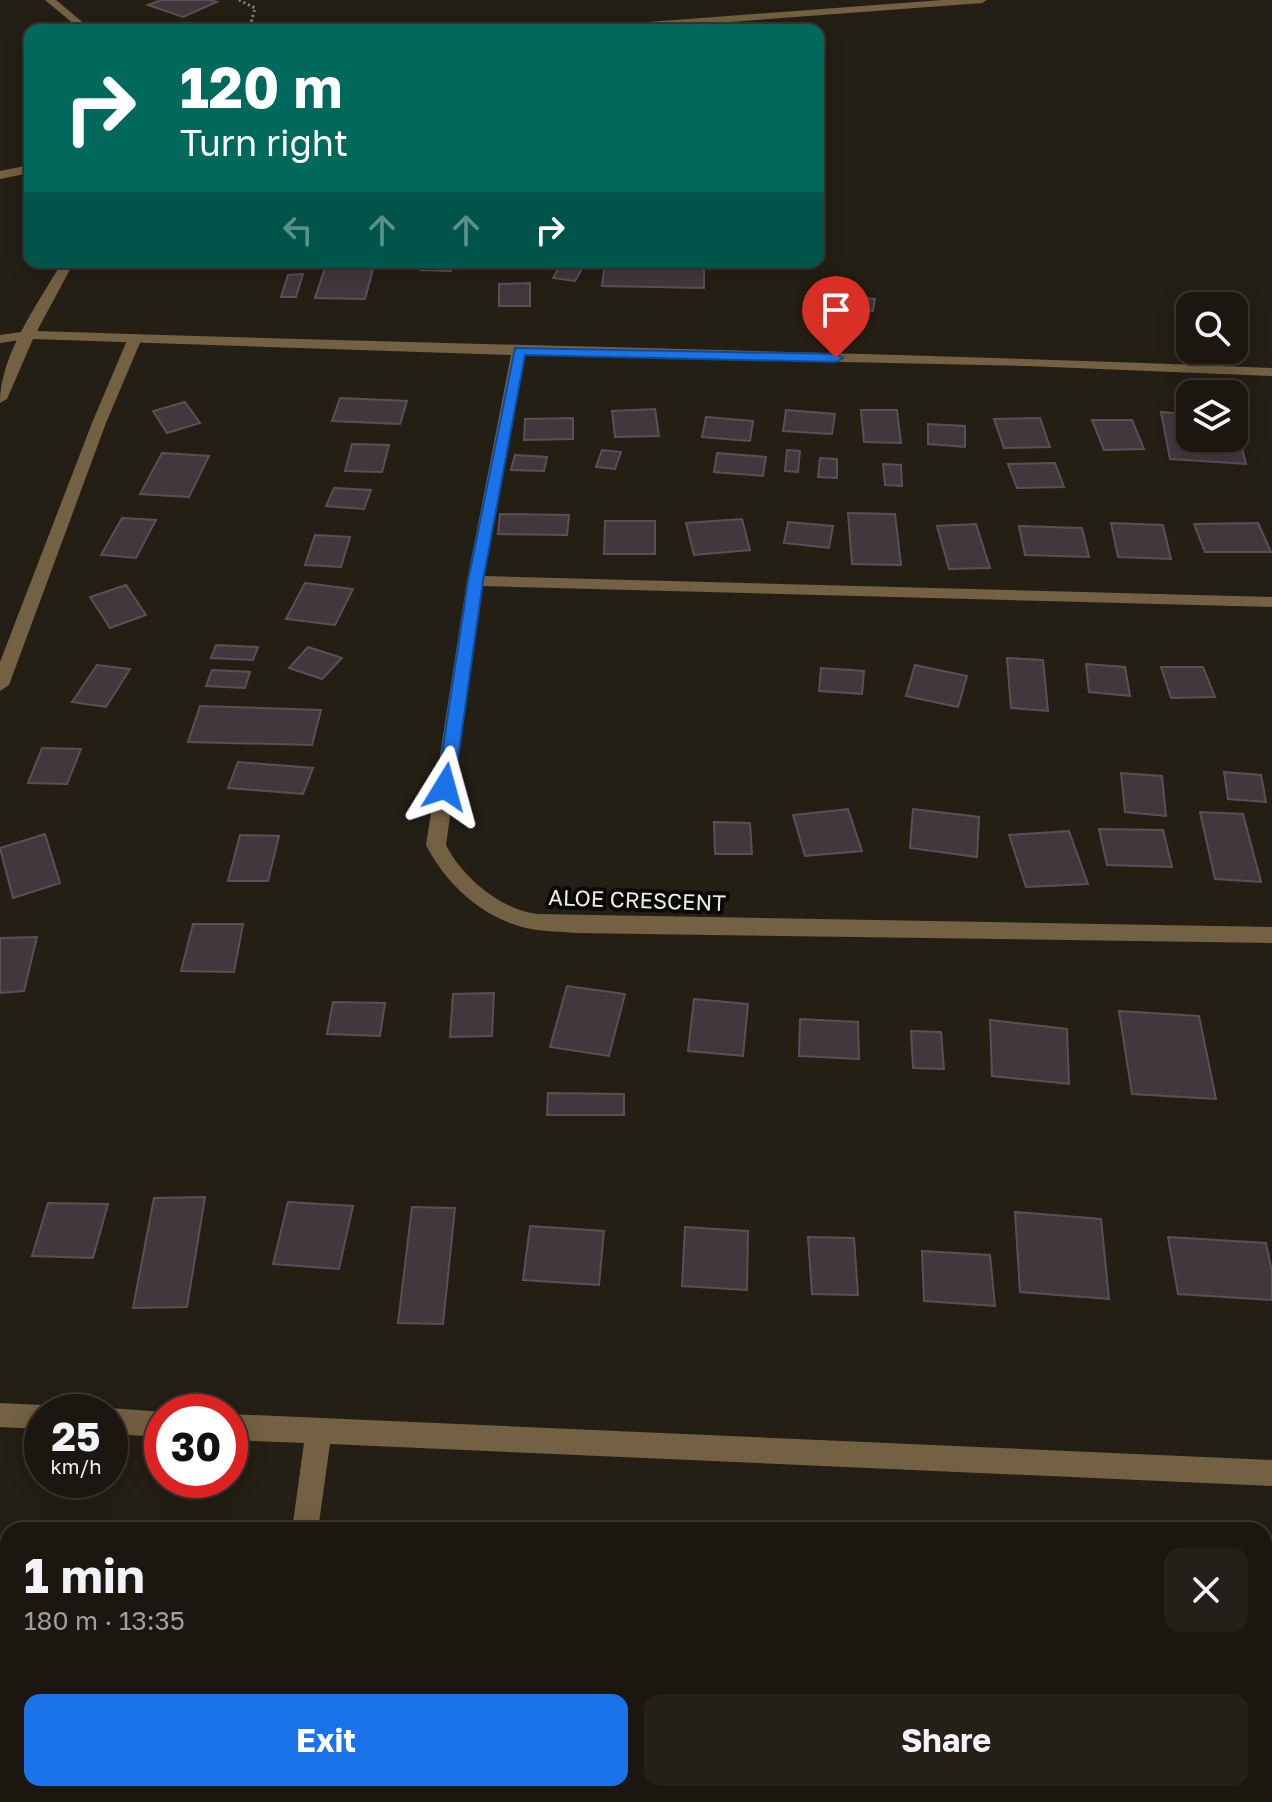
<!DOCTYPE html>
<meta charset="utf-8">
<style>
:root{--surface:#1b1710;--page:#242019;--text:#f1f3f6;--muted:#a09f9f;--line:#393630;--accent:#1a73e8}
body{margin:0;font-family:"Golos Text",sans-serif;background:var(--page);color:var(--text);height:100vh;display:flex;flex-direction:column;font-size:30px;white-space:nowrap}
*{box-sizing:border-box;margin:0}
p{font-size:26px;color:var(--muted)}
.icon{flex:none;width:44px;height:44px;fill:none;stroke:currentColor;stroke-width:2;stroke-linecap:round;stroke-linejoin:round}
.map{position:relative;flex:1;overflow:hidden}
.drawer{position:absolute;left:0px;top:1522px;width:1272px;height:280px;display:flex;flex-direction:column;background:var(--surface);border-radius:24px 24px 0 0;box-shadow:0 4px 20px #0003,0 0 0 2px var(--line)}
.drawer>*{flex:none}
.hud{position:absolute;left:24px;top:24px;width:800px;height:244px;border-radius:16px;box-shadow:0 4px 20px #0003,0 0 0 2px var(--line);background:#00695c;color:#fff;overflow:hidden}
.controls{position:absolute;left:1176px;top:292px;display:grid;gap:16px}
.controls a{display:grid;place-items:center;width:72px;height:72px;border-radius:16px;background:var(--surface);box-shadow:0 4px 20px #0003,0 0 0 2px var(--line);font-size:40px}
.speed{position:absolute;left:24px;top:1394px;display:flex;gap:16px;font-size:40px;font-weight:700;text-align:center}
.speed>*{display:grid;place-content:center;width:104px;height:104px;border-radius:50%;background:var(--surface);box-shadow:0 4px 20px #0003,0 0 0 2px var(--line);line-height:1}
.speed small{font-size:20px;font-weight:400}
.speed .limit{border:12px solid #d22;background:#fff;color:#111}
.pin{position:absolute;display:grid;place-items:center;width:68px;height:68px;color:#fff;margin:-82px -34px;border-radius:50% 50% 50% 0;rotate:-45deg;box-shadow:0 0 8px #0007}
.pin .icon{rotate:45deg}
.me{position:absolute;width:88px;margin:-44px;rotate:8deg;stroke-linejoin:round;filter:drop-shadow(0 0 6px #0008)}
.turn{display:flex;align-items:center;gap:28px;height:168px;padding:0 24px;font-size:36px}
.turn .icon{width:104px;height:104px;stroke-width:2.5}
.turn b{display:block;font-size:56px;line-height:68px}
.lanes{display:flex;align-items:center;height:76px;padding:0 24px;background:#0003;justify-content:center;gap:40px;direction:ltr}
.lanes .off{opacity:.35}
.round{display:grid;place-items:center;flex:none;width:84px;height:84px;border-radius:16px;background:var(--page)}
.overview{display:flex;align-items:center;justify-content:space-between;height:136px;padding:0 24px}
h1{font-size:48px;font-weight:700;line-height:60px}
.button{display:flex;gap:16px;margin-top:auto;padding:16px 24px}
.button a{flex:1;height:92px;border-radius:16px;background:var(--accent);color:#fff;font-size:32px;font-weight:700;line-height:92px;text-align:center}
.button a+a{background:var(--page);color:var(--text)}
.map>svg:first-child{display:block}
.building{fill:#42373d;stroke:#5b4f55;stroke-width:2}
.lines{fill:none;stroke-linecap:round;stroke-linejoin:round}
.path{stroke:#86827a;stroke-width:3;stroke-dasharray:2 3;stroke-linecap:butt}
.lane{fill:#746143;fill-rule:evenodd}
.street{fill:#746143;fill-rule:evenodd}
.route{fill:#1a73e8;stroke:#114b97;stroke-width:2}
.labels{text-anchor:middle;stroke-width:8;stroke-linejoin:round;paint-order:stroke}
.street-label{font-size:22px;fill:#eeece5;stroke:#0b0906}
</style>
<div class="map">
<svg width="1272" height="1802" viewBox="0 0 1272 1802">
<rect width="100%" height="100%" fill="#241f15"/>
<g class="building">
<path d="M161,0H210L217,2L183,17L148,5Z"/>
<path d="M327,262H375L365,299L315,298Z"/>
<path d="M423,262H453L451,271L421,270Z"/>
<path d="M562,262L584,265L575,281L553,278Z"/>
<path d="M605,262H704V288L602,286Z"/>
<path d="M303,274L296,297H281L288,275Z"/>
<path d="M530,283V306H499V284Z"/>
<path d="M852,297L875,299L873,311L850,309Z"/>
<path d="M340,398L407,401L400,424L332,421Z"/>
<path d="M185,402L200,423L167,433L153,411Z"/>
<path d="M655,409L659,436L615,437L612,411Z"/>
<path d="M786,410L835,414L832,434L783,431Z"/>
<path d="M861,410H897L901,443L864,442Z"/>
<path d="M1161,412L1190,414V438H1234V416L1246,464L1170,459Z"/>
<path d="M706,417L753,421L750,441L702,437Z"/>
<path d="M573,418V439L524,440L525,419Z"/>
<path d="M1040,418L1050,447L1004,448L994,419Z"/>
<path d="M1092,420H1132L1144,449L1104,450Z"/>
<path d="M928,424L965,426V447L928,444Z"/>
<path d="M352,444L389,445L382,472L345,471Z"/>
<path d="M602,450L621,452L615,469L596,467Z"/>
<path d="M787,450L800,451L798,472L785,471Z"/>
<path d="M162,453L209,456L189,497L140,494Z"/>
<path d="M717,453L766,457L763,476L714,472Z"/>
<path d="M515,455L547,457L544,471L511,470Z"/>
<path d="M820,458L837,459V478L818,477Z"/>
<path d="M1055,463L1064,487L1017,488L1008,464Z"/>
<path d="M883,464L901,465L902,486L885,485Z"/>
<path d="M334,488L371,490L364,509L326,506Z"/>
<path d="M848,513L895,514L901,565L852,564Z"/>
<path d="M500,514L569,515L567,535L498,534Z"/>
<path d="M122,518L156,520L136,558L101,555Z"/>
<path d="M742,519L750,550L694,555L686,523Z"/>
<path d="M605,521H655V554H604Z"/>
<path d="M788,522L833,526L829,548L784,543Z"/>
<path d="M1111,523L1163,525L1171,559L1118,557Z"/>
<path d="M1258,523L1271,552H1205L1194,524Z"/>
<path d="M976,524L990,568L949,569L937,526Z"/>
<path d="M1019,526L1082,528L1089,557L1025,555Z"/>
<path d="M315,535L350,537L341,567L305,565Z"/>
<path d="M305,583L353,589L335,625L286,619Z"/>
<path d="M126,585L146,615L110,628L90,597Z"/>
<path d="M216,645L258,647L253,660L211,658Z"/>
<path d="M308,647L342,658L322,679L289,668Z"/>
<path d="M1007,658L1043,660L1048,711L1011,708Z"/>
<path d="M1086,664L1125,667L1130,696L1089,692Z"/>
<path d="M97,665L130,669L106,707L72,702Z"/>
<path d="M915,665L967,676L958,707L906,696Z"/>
<path d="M1161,667H1203L1215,697L1171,698Z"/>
<path d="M821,668L864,671L862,694L819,691Z"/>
<path d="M212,670L250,672L245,688L206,686Z"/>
<path d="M200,706L321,710L312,745L188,742Z"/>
<path d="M42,748L81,749L67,784L28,783Z"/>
<path d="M238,762L313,768L303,794L228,788Z"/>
<path d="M1224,772L1261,775L1266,802L1228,799Z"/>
<path d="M1121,773L1162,776L1166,816L1125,812Z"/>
<path d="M848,809L862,851L805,856L793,815Z"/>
<path d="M913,809L979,817L977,857L910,848Z"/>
<path d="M1200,812L1243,814L1261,882L1215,879Z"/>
<path d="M714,822L750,823L752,854H715Z"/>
<path d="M1099,829L1163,830L1172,867L1107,865Z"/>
<path d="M1069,831L1088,884L1026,887L1009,835Z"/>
<path d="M45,834L60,883L13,898L0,848Z"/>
<path d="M240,835L279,836L268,881H228Z"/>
<path d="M193,924H243L234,972L181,971Z"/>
<path d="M37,937L24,991L0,993V938Z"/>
<path d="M567,986L625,994L609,1056L550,1047Z"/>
<path d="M494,993L492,1036L450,1037L453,994Z"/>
<path d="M694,999L748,1004L743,1056L688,1051Z"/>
<path d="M333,1002L385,1003L380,1036L327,1034Z"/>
<path d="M1119,1011L1199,1016L1216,1099L1132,1094Z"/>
<path d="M800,1019L858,1022L859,1059L799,1056Z"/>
<path d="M990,1020L1067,1029L1069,1084L992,1076Z"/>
<path d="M911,1031L941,1032L944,1069L913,1068Z"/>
<path d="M548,1093L624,1094V1115H547Z"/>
<path d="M205,1197L187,1307L133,1308L154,1198Z"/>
<path d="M288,1202L353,1206L339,1269L273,1264Z"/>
<path d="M48,1203L108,1204L93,1258L32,1256Z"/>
<path d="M412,1207L455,1208L443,1324L398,1323Z"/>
<path d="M1015,1212L1101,1219L1109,1299L1020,1292Z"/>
<path d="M530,1226L604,1231L599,1285L523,1280Z"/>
<path d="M685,1227L748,1231L747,1290L682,1286Z"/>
<path d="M808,1237L854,1238L858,1295L812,1294Z"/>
<path d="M1168,1237L1266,1243L1272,1272V1300L1178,1294Z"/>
<path d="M922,1251L990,1255L995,1306L924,1301Z"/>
<path d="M0,1583L8,1584V1674L0,1672Z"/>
<path d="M0,1762L8,1763V1794H50L48,1802H0Z"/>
<path d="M844,1794H921L922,1798L844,1799Z"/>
<path d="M1156,1794H1219L1218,1802H1156Z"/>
</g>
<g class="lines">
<path class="path" d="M239,0L255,8L249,30"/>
<g class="lane">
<path d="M942,0H987L982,3L623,30H577L582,27Z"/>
<path d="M28,331L35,335L33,338L0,343V335Z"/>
<path d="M135,334L142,338L106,423L9,685L0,691V662L92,423L128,338Z"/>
</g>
<g class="street">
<path d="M45,0H56L92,30H81Z"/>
<path d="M30,165V173L0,179V171Z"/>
<path d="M62,262H74L37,331C449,345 860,351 1272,368V376L1027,366L525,355L484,576L1272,597V607L482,586L446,845C462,877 500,909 537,914L1272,927V943L575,933C560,931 545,932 531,929C485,920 447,886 426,845L467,581L511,355L33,339L7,399L0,403C0,354 38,304 62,262Z"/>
<path d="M0,1403L42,1405L53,1412H42V1429L0,1427Z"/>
<path d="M110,1408L163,1412L162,1437L110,1434V1412H101Z"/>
<path d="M230,1414L1272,1460V1486L330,1444L318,1530H292L304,1443L230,1440Z"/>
<path d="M254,1794H284L283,1802H253Z"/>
</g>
</g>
<path class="route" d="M515,348L836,354L843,358L836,362L525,355L483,581L454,787L445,793L437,787L468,581Z"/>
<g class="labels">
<g class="street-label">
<text transform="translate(637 900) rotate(2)" y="8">ALOE CRESCENT</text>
</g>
</g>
</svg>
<div class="controls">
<a><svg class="icon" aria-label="search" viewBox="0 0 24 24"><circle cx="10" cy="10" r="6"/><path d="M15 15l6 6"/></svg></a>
<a><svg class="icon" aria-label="layers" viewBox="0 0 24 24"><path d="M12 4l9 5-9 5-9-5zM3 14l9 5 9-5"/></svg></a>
</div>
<div class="speed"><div>25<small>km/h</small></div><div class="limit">30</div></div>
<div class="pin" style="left:836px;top:358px;background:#d93025"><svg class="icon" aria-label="arrive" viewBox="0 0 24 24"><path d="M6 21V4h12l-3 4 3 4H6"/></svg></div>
<svg class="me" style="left:445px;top:787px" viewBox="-20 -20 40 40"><path d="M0-17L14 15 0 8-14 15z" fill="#1a73e8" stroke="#fff" stroke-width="4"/></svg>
<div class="hud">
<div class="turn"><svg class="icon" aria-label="right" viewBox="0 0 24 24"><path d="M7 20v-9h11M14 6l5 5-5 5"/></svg><div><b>120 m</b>Turn right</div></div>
<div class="lanes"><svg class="icon off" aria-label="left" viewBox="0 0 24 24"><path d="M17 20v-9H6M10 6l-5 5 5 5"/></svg><svg class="icon off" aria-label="ahead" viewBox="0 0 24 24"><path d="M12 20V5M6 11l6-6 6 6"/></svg><svg class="icon off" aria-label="ahead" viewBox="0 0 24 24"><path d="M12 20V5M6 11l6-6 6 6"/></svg><svg class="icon" aria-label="right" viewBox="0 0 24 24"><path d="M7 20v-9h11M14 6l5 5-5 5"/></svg></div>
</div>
<section class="drawer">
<div class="overview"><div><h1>1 min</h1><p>180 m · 13:35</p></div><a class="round"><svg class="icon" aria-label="close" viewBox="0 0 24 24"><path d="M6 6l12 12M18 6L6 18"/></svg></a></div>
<div class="button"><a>Exit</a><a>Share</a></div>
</section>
</div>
